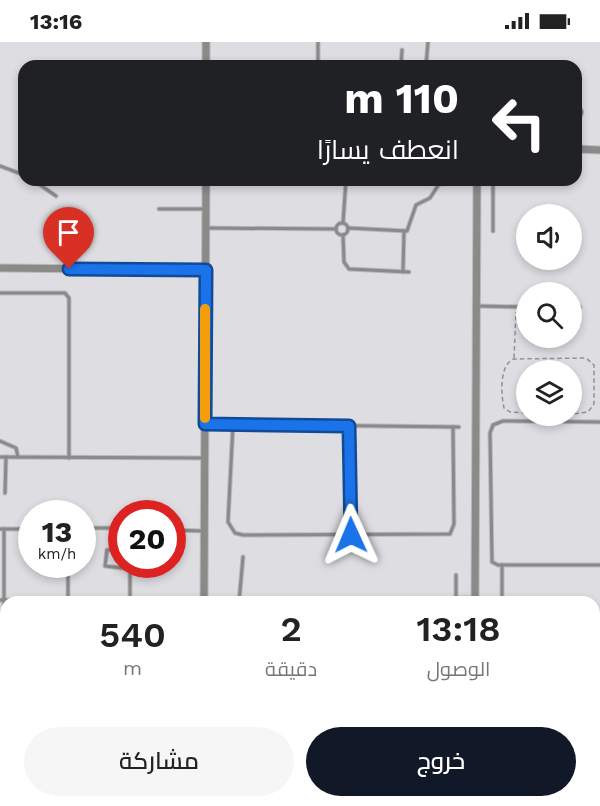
<!DOCTYPE html>
<html lang="ar">
<meta charset="utf-8">
<style>
:root{--surface:#fff;--page:#f6f6f6;--text:#222;--muted:#767676;--accent:#111827}
body{margin:0;font-family:"Work Sans",Cairo,sans-serif;background:var(--page);color:var(--text);direction:rtl;height:100vh;display:flex;flex-direction:column;font-size:22px;white-space:nowrap}
*{box-sizing:border-box;margin:0}
p{font-size:20px;color:var(--muted)}
.icon{flex:none;width:33px;height:33px;fill:none;stroke:currentColor;stroke-width:2;stroke-linecap:round;stroke-linejoin:round}
.map{position:relative;flex:1;overflow:hidden;direction:ltr}
.sheet{position:absolute;left:0px;top:554px;width:600px;height:212px;display:flex;flex-direction:column;background:var(--surface);border-radius:18px 18px 0 0;box-shadow:0 3px 9px #0003;direction:rtl}
.sheet>*{flex:none}
.banner{position:absolute;left:18px;top:18px;width:564px;height:126px;border-radius:18px;box-shadow:0 3px 9px #0003;direction:rtl;background:#202124;color:#fff;overflow:hidden}
.fabs{position:absolute;left:516px;top:162px;display:grid;gap:12px}
.fabs a{display:grid;place-items:center;width:66px;height:66px;border-radius:50%;background:var(--surface);box-shadow:0 3px 9px #0003;font-size:30px}
.speed{position:absolute;left:18px;top:458px;display:flex;gap:12px;font-size:30px;font-weight:700;text-align:center}
.speed>*{display:grid;place-content:center;width:78px;height:78px;border-radius:50%;background:var(--surface);box-shadow:0 3px 9px #0003;line-height:1}
.speed small{font-size:15px;font-weight:400}
.speed .limit{border:9px solid #d22;background:#fff;color:#111}
.pin{position:absolute;display:grid;place-items:center;width:51px;height:51px;color:#fff;margin:-62px -26px;border-radius:50% 50% 50% 0;rotate:-45deg;box-shadow:0 0 6px #0007}
.pin .icon{rotate:45deg}
.me{position:absolute;width:66px;margin:-33px;rotate:359deg;stroke-linejoin:round;filter:drop-shadow(0 0 4px #0008)}
.turn{display:flex;align-items:center;gap:21px;height:126px;padding:0 24px;font-size:27px}
.turn .icon{width:78px;height:78px;stroke-width:2.5}
.turn b{display:block;font-size:42px;line-height:51px}
.eta{display:flex;justify-content:space-evenly;align-items:center;height:102px;text-align:center}
.eta b{font-size:36px;font-weight:600;line-height:42px}
.action{display:flex;gap:12px;margin-top:auto;padding:12px 24px}
.action a{flex:1;height:69px;border-radius:36px;background:var(--accent);color:#fff;font-size:24px;font-weight:600;line-height:69px;text-align:center}
.action a+a{background:var(--page);color:var(--text)}
.status{display:flex;justify-content:space-between;align-items:center;height:42px;padding:0 30px;background:var(--surface);direction:ltr}
.status svg{height:16px;fill:currentColor}
.map>svg:first-child{display:block}
.lines{fill:none;stroke-linecap:round;stroke-linejoin:round}
.service-casing{stroke:#b9b9be;stroke-width:5}
.minor-casing{stroke:#b9b9be;stroke-width:9}
.path{stroke:#919195;stroke-width:1.5;stroke-dasharray:4.5 3;stroke-linecap:butt}
.service{stroke:#8b8a88;stroke-width:3}
.minor{stroke:#8b8a88;stroke-width:7}
.route-casing{stroke:#114b97;stroke-width:15}
.route{stroke:#1a73e8;stroke-width:10}
.slow{stroke:#f59e0b;stroke-width:10}
</style>
<div class="status"><b>13:16</b><svg viewBox="0 0 49 12"><path d="M0 12V9h3v3zM5 12V6h3v6zM10 12V3h3v9zM15 12V0h3v12zM26 1h20v11H26zM47 4h2v5h-2z"/></svg></div>
<div class="map">
<svg width="600" height="764" viewBox="0 0 600 764">
<rect width="100%" height="100%" fill="#dddde2"/>
<g class="lines">
<g class="service-casing">
<g id="service">
<path d="M318,24V0"/>
<path d="M401,24L402,8"/>
<path d="M426,24L428,0"/>
<path d="M576,59L582,70L576,85"/>
<path d="M0,124L24,133"/>
<path d="M33,138L56,154"/>
<path d="M493,138V189"/>
<path d="M159,167H205"/>
<circle cx="342" cy="187" r="6"/>
<path d="M343,181L346,138"/>
<path d="M207,186L336,187"/>
<path d="M348,186L407,189L416,163L430,156L439,142L450,141"/>
<path d="M343,193L344,220L349,227L409,230"/>
<path d="M403,230L404,189"/>
<path d="M0,251H65L69,256V416"/>
<path d="M478,264L526,265"/>
<path d="M572,265H580"/>
<path d="M600,380L503,379L493,383L490,391L492,520L498,523H600"/>
<path d="M207,382L459,385"/>
<path d="M233,383L228,480L235,491L243,493L450,492L454,482L453,385"/>
<path d="M349,384L351,493"/>
<path d="M0,399L16,406L18,415"/>
<path d="M0,415L203,416"/>
<path d="M5,451L6,415"/>
<path d="M82,486H122"/>
<path d="M0,487H32"/>
<path d="M172,488L203,489"/>
<path d="M122,508H107L105,524L130,527"/>
<path d="M68,522V560"/>
<path d="M502,523V560"/>
<path d="M456,533V560"/>
<path d="M456,556H475"/>
<path d="M0,558L53,559"/>
<path d="M206,558L234,560"/>
<path d="M130,560V522"/>
<path d="M239,560L243,515"/>
<path d="M594,618H600"/>
<path d="M0,623H6"/>
<path d="M4,623V487"/>
<path d="M6,632V724"/>
<path d="M128,760V759"/>
<path d="M466,764V759"/>
</g>
</g>
<g class="minor-casing">
<g id="minor">
<path d="M206,24V0"/>
<path d="M576,107L600,108"/>
<path d="M0,226L206,228"/>
<path d="M204,560L206,138"/>
<path d="M475,560L477,138"/>
<path d="M594,627L600,626"/>
<path d="M201,764L203,759"/>
</g>
</g>
<g class="path">
<path d="M514,316L516,270"/>
<path d="M526,371L510,370L504,366C501,353 499,322 514,317L586,316L594,323V362L588,370L572,372"/>
</g>
<use href="#service" class="service"/>
<use href="#minor" class="minor"/>
</g>
<g class="lines">
<g class="route-casing">
<path id="route" d="M69,227L206,228L205,382L349,384L351,493"/>
</g>
<use href="#route" class="route"/>
<path class="slow" d="M205,376V267"/>
</g>
</svg>
<div class="fabs">
<a><svg class="icon" aria-label="sound" viewBox="0 0 24 24"><path d="M4 9h4l5-4v14l-5-4H4zM17 9q2 3 0 6"/></svg></a>
<a><svg class="icon" aria-label="search" viewBox="0 0 24 24"><circle cx="10" cy="10" r="6"/><path d="M15 15l6 6"/></svg></a>
<a><svg class="icon" aria-label="layers" viewBox="0 0 24 24"><path d="M12 4l9 5-9 5-9-5zM3 14l9 5 9-5"/></svg></a>
</div>
<div class="speed"><div>13<small>km/h</small></div><div class="limit">20</div></div>
<div class="pin" style="left:69px;top:227px;background:#d93025"><svg class="icon" aria-label="arrive" viewBox="0 0 24 24"><path d="M6 21V4h12l-3 4 3 4H6"/></svg></div>
<svg class="me" style="left:351px;top:493px" viewBox="-20 -20 40 40"><path d="M0-17L14 15 0 8-14 15z" fill="#1a73e8" stroke="#fff" stroke-width="4"/></svg>
<div class="banner">
<div class="turn"><svg class="icon" aria-label="left" viewBox="0 0 24 24"><path d="M17 20v-9H6M10 6l-5 5 5 5"/></svg><div><b>110 m</b>انعطف يسارًا</div></div>
</div>
<section class="sheet">
<div class="eta">
<div><b>13:18</b><p>الوصول</p></div>
<div><b>2</b><p>دقيقة</p></div>
<div><b>540</b><p>m</p></div>
</div>
<div class="action"><a>خروج</a><a>مشاركة</a></div>
</section>
</div>
